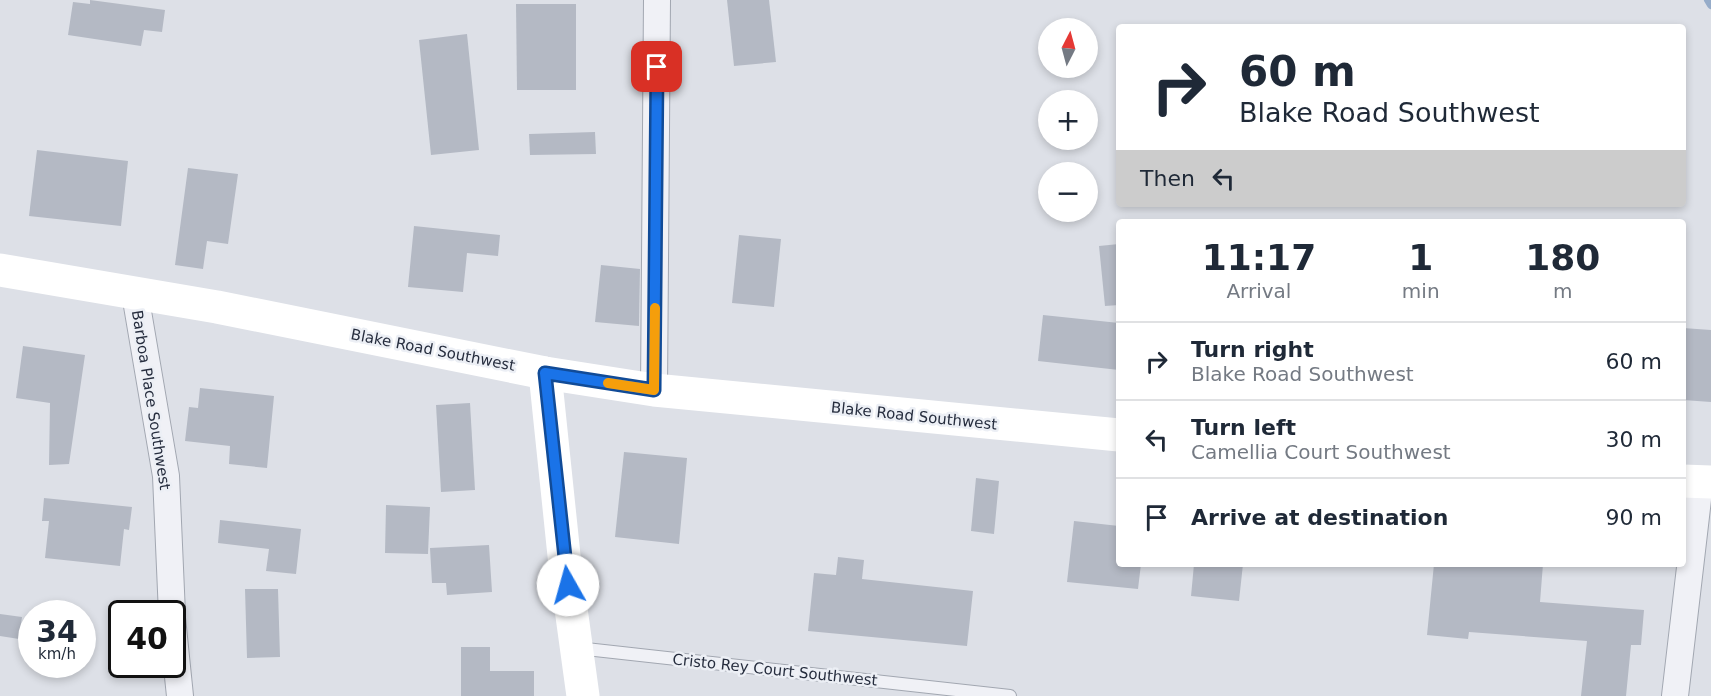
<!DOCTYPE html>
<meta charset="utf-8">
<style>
:root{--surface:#fff;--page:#f6f6f7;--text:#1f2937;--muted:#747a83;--line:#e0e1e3}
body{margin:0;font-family:"DejaVu Sans",sans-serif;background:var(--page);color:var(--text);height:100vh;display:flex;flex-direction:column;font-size:22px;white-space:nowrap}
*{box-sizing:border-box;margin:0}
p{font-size:20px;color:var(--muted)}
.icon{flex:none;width:33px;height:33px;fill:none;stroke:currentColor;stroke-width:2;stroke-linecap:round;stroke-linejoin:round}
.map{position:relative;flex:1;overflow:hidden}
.panel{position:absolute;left:1116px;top:219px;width:570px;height:348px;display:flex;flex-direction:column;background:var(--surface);border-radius:6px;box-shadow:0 3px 9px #0003}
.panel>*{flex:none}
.top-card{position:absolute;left:1116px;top:24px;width:570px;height:183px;border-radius:6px;box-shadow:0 3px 9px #0003;background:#fff;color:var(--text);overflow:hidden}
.needle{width:39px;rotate:6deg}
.buttons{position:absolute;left:1038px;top:18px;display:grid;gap:12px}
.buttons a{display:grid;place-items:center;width:60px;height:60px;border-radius:50%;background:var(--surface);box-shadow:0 3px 9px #0003;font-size:30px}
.speed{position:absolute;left:18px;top:600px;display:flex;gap:12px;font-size:30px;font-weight:700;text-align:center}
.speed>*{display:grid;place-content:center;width:78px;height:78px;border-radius:50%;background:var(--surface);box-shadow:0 3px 9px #0003;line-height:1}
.speed small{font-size:15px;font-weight:400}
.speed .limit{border:3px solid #111;border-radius:9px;background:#fff;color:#111}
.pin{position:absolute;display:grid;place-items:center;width:51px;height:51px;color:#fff;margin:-26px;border-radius:12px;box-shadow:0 3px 9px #0006}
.me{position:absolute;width:66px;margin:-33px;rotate:353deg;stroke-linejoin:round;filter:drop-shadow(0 0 4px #0008)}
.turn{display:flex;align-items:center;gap:21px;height:126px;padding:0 24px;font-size:27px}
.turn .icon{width:78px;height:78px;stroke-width:2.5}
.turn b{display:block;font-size:42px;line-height:51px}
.then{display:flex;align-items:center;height:57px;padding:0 24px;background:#0003;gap:12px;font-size:22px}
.eta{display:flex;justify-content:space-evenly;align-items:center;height:102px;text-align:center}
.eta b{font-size:36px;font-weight:600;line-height:42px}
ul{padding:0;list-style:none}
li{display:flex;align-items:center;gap:18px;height:78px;padding:0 24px;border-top:2px solid var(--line)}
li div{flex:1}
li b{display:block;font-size:22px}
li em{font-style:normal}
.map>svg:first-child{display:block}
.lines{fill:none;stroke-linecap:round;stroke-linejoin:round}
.stream{stroke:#96acc9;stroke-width:8}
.building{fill:#b4b9c4}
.lane-casing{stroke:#a2a7b1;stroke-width:14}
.street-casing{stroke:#a2a7b1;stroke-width:28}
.lane{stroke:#f0f1f6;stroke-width:12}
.street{stroke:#f0f1f6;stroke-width:26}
.secondary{stroke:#fff;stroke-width:33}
.route-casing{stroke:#114b97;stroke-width:15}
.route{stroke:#1a73e8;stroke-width:10}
.slow{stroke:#f59e0b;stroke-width:10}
.labels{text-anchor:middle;stroke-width:5;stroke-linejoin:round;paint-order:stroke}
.street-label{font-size:15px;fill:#262d3e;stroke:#eceff5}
</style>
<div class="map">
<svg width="1711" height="696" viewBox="0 0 1711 696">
<rect width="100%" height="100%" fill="#dde0e7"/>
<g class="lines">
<path class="stream" d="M1708,0L1711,5"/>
</g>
<g class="building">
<path d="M90,0L165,10L162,32L144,30L141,46L68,35L73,2L90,4Z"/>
<path d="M727,0H769L776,62L734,66Z"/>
<path d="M516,4H576V90H517Z"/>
<path d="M467,34L479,150L431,155L419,40Z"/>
<path d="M595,132L596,154L530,155L529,134Z"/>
<path d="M37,150L128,161L121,226L29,216Z"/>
<path d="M188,168L238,174L228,244L207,241L203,269L175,265Z"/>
<path d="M414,226L500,235L498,256L467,253L463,292L408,287Z"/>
<path d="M739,235L781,239L774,307L732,303Z"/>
<path d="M1119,244V305L1105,306L1099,246Z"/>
<path d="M601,265L640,269L639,326L595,322Z"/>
<path d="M1043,315L1119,323V370L1038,361Z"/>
<path d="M1683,328L1711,330V402L1683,400Z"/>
<path d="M23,346L85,355L69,464L49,465L50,403L16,398Z"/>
<path d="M200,388L274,396L267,468L229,464L230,446L185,441L189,407L198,408Z"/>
<path d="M470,403L475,490L441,492L436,405Z"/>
<path d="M624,452L687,458L679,544L615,537Z"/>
<path d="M976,478L999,481L994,534L971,531Z"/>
<path d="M44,498L132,507L129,530L124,529L120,566L45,558L49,521H42Z"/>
<path d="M386,505L430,507L428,554L385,553Z"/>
<path d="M220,520L301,529L296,574L266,571L269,549L218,543Z"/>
<path d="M1074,521L1119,526V564H1141L1138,589L1067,582Z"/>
<path d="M489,545L492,592L447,595L446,583H432L430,548Z"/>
<path d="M838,557L864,560L862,579L973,591L967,646L808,631L814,573L836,575Z"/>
<path d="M1194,564H1243L1239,601L1191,596Z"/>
<path d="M1434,564H1543L1540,602L1644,610L1641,645H1631L1626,696H1581L1587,641L1469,632L1468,639L1427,635Z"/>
<path d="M245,589H278L280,657L247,658Z"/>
<path d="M0,614L22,617L19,639L0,636Z"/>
<path d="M461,647H490V671H534V696H461Z"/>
</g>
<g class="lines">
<g class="lane-casing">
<path id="lane" d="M577,648L1010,696"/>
</g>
<g class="street-casing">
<g id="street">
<path d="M135,294L166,476L172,614"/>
<path d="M654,390L657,0"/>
<path d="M172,618L180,696"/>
<path d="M1675,696L1700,482"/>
</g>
</g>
<use href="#lane" class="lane"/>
<use href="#street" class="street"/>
<g class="secondary">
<path d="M0,270L217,307L545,373L654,390L1119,435"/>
<path d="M545,373L565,565L583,696"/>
<path d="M1683,481L1711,482"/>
</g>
</g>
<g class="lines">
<g class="route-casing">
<path id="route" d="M568,585L545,373L654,390L657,67"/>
</g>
<use href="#route" class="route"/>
<path class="slow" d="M608,383L654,390L655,308"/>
</g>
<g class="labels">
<g class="street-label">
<text transform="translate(433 350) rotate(11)" y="5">Blake Road Southwest</text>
<text transform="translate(151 400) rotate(81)" y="5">Barboa Place Southwest</text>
<text transform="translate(914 416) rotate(6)" y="5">Blake Road Southwest</text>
<text transform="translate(775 670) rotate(6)" y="5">Cristo Rey Court Southwest</text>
</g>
</g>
</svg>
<div class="buttons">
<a><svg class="needle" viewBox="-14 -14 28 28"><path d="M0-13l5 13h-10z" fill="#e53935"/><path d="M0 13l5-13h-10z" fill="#747a83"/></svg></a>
<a>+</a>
<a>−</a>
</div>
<div class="speed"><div>34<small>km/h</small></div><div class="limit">40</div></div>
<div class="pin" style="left:657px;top:67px;background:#d93025"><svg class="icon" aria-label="arrive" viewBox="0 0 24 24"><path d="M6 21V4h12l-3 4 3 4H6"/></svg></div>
<svg class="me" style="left:568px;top:585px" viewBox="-20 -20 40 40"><circle r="19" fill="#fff"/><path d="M0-13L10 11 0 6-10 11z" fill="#1a73e8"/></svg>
<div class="top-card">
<div class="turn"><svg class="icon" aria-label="right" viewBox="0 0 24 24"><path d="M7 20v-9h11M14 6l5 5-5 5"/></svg><div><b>60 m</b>Blake Road Southwest</div></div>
<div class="then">Then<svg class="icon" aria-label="left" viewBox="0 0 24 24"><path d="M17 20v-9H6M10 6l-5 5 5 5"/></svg></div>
</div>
<section class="panel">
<div class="eta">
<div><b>11:17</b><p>Arrival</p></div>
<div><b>1</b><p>min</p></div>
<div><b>180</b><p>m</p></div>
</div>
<ul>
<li><svg class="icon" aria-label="right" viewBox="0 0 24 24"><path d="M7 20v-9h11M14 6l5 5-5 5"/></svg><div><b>Turn right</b><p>Blake Road Southwest</p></div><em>60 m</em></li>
<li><svg class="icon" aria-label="left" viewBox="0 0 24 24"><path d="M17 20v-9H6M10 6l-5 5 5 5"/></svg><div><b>Turn left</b><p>Camellia Court Southwest</p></div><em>30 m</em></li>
<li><svg class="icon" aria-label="arrive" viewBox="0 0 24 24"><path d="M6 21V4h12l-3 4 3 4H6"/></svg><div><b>Arrive at destination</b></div><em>90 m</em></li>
</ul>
</section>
</div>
